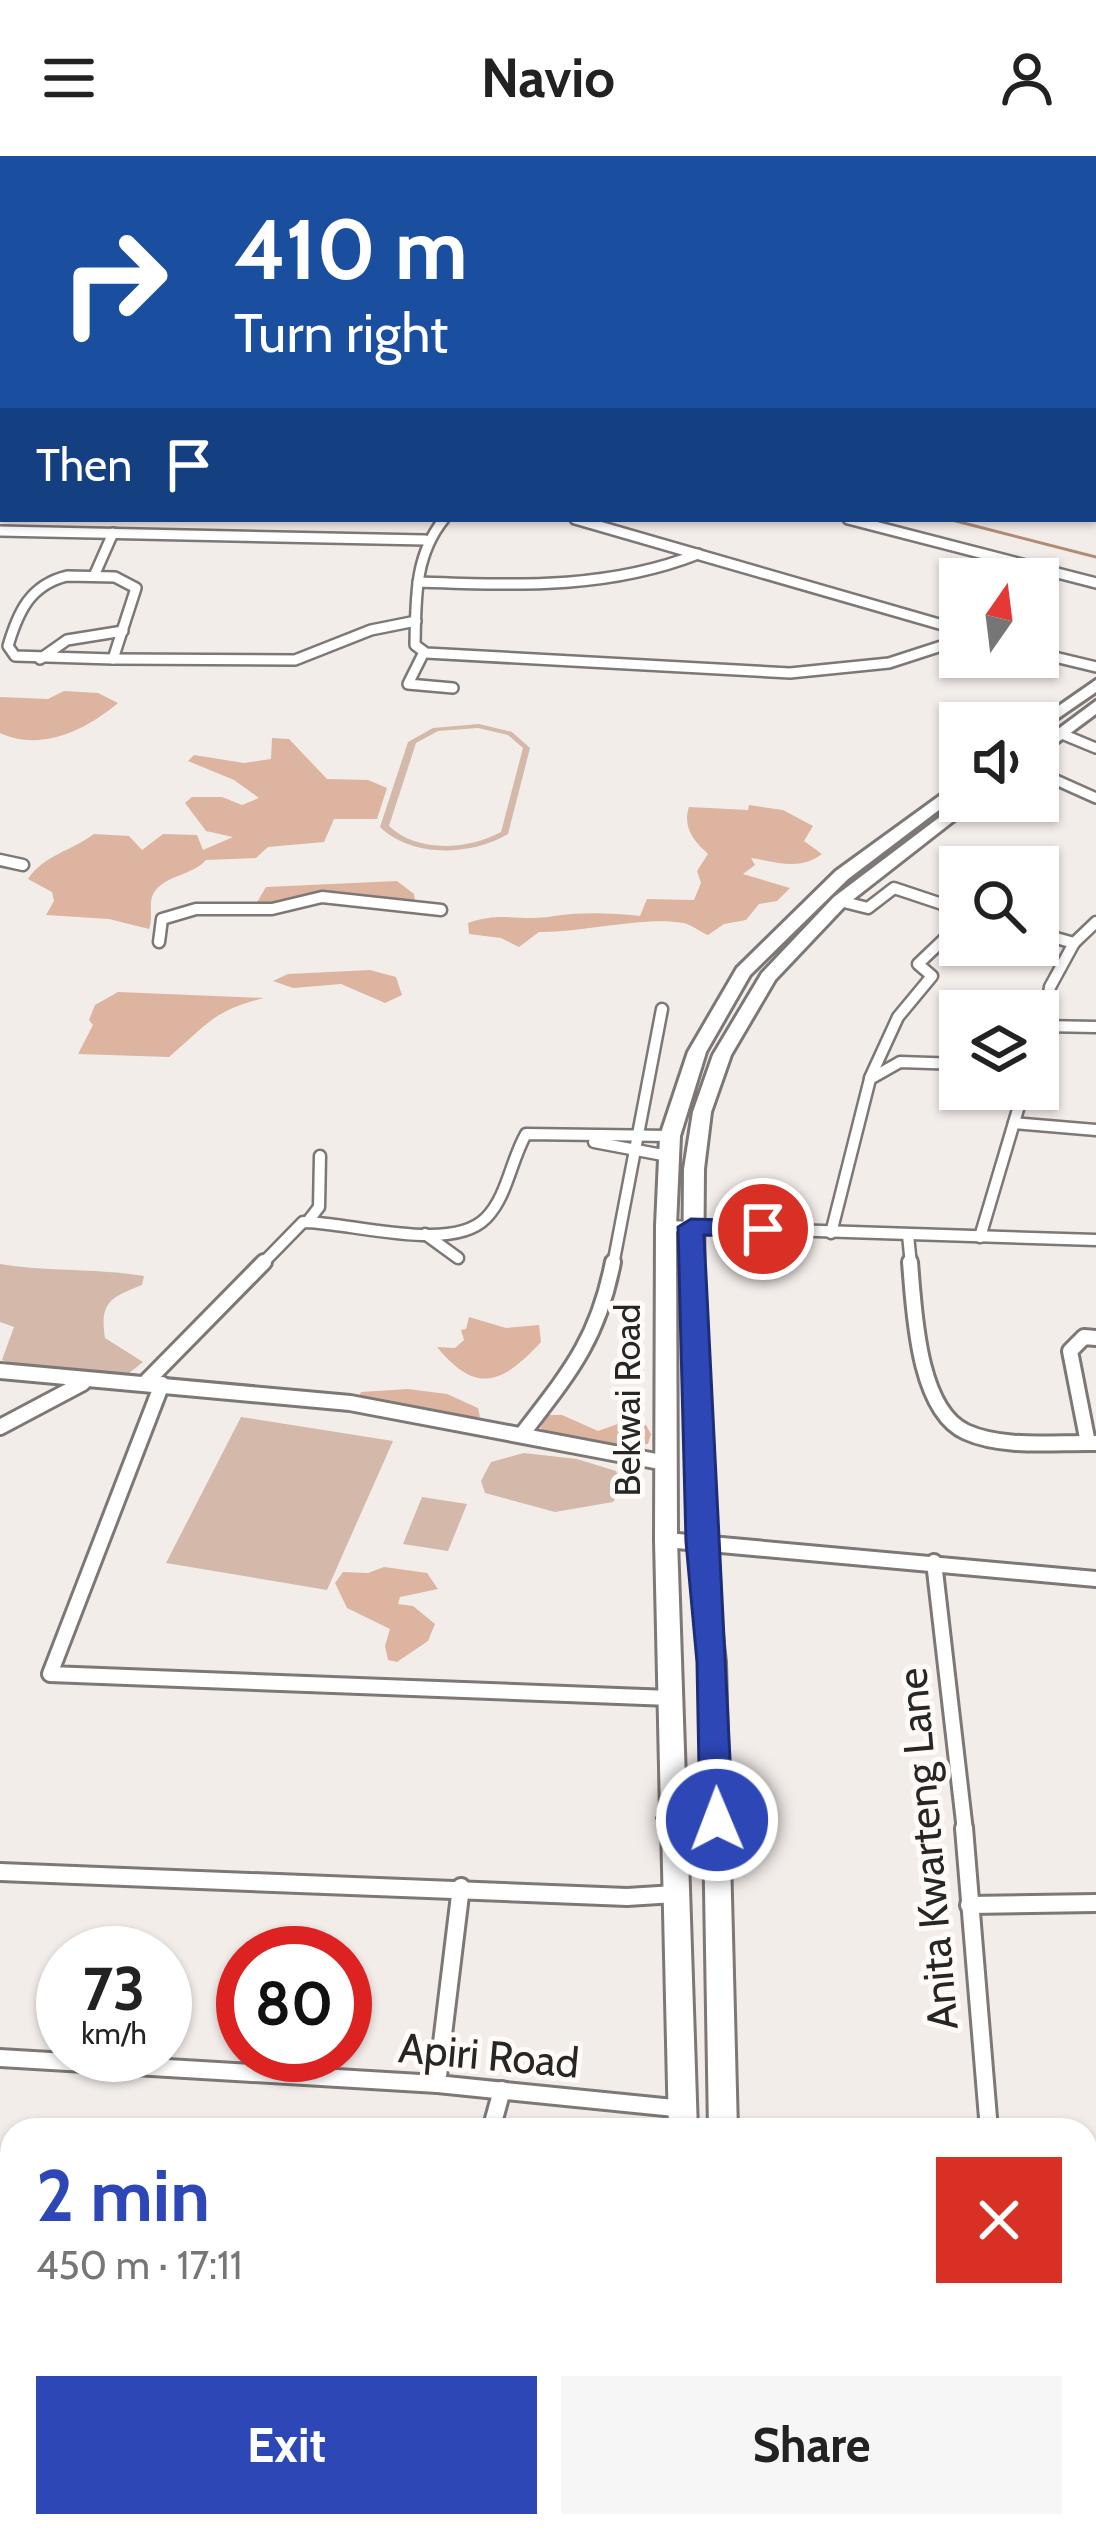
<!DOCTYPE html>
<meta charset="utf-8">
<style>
:root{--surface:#fff;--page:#f6f6f6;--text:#222;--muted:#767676;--accent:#2d47b7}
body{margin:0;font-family:Cabin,sans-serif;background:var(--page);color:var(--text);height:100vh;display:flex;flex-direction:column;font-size:45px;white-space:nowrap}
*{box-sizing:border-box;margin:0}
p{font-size:39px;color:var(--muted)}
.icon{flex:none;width:66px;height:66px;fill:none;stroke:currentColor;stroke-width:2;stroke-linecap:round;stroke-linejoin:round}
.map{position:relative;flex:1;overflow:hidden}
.drawer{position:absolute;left:0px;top:1962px;width:1098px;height:420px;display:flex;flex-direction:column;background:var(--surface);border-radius:36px 36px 0 0;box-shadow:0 3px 9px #0004}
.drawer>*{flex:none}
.guide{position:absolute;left:0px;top:0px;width:1098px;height:366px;box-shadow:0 3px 9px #0004;background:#1a4fa0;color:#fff;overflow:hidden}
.needle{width:78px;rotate:14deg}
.controls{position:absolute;left:939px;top:402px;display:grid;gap:24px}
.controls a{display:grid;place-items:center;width:120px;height:120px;border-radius:0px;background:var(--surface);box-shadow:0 3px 9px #0004;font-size:60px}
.speed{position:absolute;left:36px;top:1770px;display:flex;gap:24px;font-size:60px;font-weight:700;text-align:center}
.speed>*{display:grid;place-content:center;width:156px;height:156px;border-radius:50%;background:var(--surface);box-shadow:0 3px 9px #0004;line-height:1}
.speed small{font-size:30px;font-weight:400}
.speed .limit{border:18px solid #d22;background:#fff;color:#111}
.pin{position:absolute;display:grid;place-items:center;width:102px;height:102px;color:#fff;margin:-51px;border:6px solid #fff;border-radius:50%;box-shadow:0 3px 12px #0007}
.me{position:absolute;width:132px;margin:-66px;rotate:359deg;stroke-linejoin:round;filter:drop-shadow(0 0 9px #0008)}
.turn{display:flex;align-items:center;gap:42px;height:252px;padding:0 36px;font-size:54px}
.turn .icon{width:156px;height:156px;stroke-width:2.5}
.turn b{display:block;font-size:84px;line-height:102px}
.then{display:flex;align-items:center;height:114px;padding:0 36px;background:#0003;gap:24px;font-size:45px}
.round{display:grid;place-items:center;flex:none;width:126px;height:126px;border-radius:0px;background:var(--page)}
.overview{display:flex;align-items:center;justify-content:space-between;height:204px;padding:0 36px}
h1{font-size:72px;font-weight:700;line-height:90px;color:var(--accent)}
.primary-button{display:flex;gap:24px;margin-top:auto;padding:24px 36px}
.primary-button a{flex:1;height:138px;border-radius:0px;background:var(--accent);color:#fff;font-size:48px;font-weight:700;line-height:138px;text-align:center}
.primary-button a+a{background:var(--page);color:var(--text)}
header{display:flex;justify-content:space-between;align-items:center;height:156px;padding:0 36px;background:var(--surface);font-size:54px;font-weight:700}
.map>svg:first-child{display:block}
.green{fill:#d4b8a9;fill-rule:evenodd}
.forest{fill:#dcb49f}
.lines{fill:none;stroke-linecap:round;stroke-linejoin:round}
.stream{stroke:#b08b76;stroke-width:3}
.minor-far4-casing{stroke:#7d7775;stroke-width:9}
.minor-far3-casing{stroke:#7d7775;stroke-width:14}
.minor-far2-casing{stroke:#7d7775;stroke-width:15}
.minor-far1-casing{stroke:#7d7775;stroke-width:20}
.minor-casing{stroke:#7d7775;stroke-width:22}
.tertiary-casing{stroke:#7d7775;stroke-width:6}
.trunk-casing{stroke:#7d7775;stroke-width:6}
.minor-far4{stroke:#fff;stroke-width:6}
.minor-far3{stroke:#fff;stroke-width:9}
.minor-far2{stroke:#fff;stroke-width:10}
.minor-far1{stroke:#fff;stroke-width:14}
.minor{stroke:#fff;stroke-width:16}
.tertiary{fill:#fff;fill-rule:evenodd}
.trunk{fill:#fff;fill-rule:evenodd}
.route{fill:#2d47b7;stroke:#1d2e77;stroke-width:3}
.labels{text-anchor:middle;stroke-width:10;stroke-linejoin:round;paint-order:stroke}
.street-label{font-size:36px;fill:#282624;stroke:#fefbf9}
.near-street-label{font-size:42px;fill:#282624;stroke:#fefbf9}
</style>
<header><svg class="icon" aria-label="menu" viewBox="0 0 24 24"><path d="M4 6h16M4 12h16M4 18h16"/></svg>Navio<svg class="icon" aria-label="person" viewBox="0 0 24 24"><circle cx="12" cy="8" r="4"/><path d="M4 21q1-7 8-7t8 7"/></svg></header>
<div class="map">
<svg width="1096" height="2382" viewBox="0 0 1096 2382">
<rect width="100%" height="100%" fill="#f3edea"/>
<g class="green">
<path d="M479,568L512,576L530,592L508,678C471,700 412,702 380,671L408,586L433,572ZM478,572L508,579L523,592L501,676C468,694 417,697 389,670L416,587L438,575Z"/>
<path d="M0,1108C48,1116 95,1112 144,1120L142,1129C112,1141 99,1145 105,1182L143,1206L124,1221L31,1215L2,1204L14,1171L0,1166Z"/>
<path d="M241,1261L393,1285L327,1434L166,1407Z"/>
<path d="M524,1297L577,1303L616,1315L623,1331L613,1346L555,1356L485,1337L481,1325L491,1306Z"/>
<path d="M422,1341L467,1348L448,1395L403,1388Z"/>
</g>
<g class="forest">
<path d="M64,535L98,537L118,547C86,574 41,596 0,577V541L48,543Z"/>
<path d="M272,582L289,583L327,623L368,624L387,632L377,663H334L324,686L268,691L256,702L206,704C193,719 167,719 155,735C147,746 154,760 149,773L109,763L46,759L54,745L52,736L28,723C44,699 71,695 94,678L129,680L142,694L163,678L197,679L203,694L233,681L206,675L185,647L192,641H222L242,649L259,642L234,624L188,605L194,599L244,607L271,603Z"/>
<path d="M749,649L783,654L813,670L804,685L822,698C800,715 777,706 751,702L755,709L743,718L790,732L777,745L759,748L746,764L724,768L708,779C700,776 691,768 683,767C644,760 581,777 539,776L519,791L501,782L469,778L468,767C502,755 522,766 554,760C583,756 610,757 640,760L647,743L694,744L701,727L697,715L708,698C695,686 682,672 689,651L748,654Z"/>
<path d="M397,725L414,738L415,747L328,739L268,751L256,748L266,731Z"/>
<path d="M370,814L396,821L402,839L385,847L341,828L293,832L273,825L288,818Z"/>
<path d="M118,836L264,842C212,855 207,869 169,901L78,898L93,869L89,864L95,849Z"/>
<path d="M469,1161L506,1172L539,1169L541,1186C503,1227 477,1240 437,1191L455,1192L464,1184L461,1174L466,1173Z"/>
<path d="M408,1233L447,1238L478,1252L480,1261L464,1264L358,1242L361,1236Z"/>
<path d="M531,1259H562L598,1275L629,1264L646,1269L651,1278L648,1288L616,1290L544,1276Z"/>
<path d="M384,1411L427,1417L438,1433L400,1441L398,1448L413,1450L435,1468L428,1485L397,1506L388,1504L385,1490L390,1473L347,1452L335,1427L343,1416L368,1417Z"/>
</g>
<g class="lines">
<path class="stream" d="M948,363L1096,401"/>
<g class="minor-far4-casing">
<path id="minor-far4" d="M910,0L974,3"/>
</g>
<g class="minor-far3-casing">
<g id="minor-far3">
<path d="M444,363C414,400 416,443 415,489L426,497L790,517L889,507L960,484"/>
<path d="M575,363L960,474"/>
<path d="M848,363L1096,427"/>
<path d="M0,375L425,384"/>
<path d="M67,420L115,421L136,432L113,503L15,500L8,490C18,456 30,429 67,420Z"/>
<path d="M94,420L113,377"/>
<path d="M418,426C515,429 606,434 698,398"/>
<path d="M424,496L408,528L453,532"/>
<path d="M1038,497L1096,511"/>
<path d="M40,503L67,484L123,475"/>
<path d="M113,503L295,504L371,474L416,465"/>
<path d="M1062,578L1096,592"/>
<path d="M1038,616L1096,642"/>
</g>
</g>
<g class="minor-far2-casing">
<g id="minor-far2">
<path d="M0,704L23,709"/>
<path d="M1031,711L1041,704"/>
<path d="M840,745L868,752L894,732L960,754"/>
<path d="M1038,777L1074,787L1050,831L1038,906"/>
<path d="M159,786L162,763L196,753H272L322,741L441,754"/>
<path d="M1074,787L1096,766"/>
<path d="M1043,870L1096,871"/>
<path d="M870,922L898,861L932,820L918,808L960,768"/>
<path d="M1014,967L1096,974"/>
<path d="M594,986L668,1000"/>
<path d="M309,1064L319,1051L320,1000"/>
<path d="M666,1070L1096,1084"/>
<path d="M831,1077L870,923L900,906L960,908"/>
<path d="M425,1078L458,1102"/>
<path d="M908,1079L911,1109"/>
<path d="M980,1081L1024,933"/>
<path d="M261,1109L303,1066C350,1066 451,1098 486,1062C507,1041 511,1004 526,978L670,980"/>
<path d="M613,1109L662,853"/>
</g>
</g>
<g class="minor-far1-casing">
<g id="minor-far1">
<path d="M910,1106C914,1152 917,1254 966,1276C1004,1293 1056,1286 1096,1287"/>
<path d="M0,1215L350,1247L666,1307"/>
<path d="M147,1225L264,1106"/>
<path d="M162,1228L50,1518L670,1542"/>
<path d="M0,1271L83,1227"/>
<path d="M523,1277C570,1216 598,1183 613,1106"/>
<path d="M1088,1287L1070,1195L1084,1181L1096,1182"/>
<path d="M666,1384L1096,1423"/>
<path d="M934,1406L965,1675"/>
</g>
</g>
<g class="minor-casing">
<g id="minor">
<path d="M964,1672L989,1974"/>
<path d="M0,1716L627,1741L675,1738"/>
<path d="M969,1749L1096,1747"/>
<path d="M437,1928L461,1731"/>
<path d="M491,1974L502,1934"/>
<path d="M1092,2065L1096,2195"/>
<path d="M0,2102L12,2103"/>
<path d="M1086,2226L1096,2227"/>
<path d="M1086,2361L1096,2362"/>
<path d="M831,2370V2382"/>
<path d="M389,2382L398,2370"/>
<path d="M921,2382L922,2370"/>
</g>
</g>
<g class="tertiary-casing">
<g id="tertiary">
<path d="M0,1894L437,1920L684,1945L691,1947L694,1953L691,1959L684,1961L437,1936L0,1910Z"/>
<path d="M1086,2055L1096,2057V2075L1086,2073Z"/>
</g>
</g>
<g class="trunk-casing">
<g id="trunk">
<rect x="1036" y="0" width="10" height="3"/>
<path d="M1095,215L1096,216V224L1095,223Z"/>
<path d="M1096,524V536L1038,576V567H1034Z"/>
<path d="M1096,545V558L1038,601V588Z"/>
<path d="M960,625V638L848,723L750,819L706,896L680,980L676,1070L677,1384L686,1653L704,1654L701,1506L690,1386L683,1140L684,1013L693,956L713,899L762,817L834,741L961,645H979L846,749L775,824L731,899L711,956L704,1013L703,1140L712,1386L725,1506L737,1974H709L704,1673L687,1672L697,1974H669L662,1668L658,1662L661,1657L655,1384L656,1070L660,980L688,896L737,812L836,715Z"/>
<path d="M670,2370H702L701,2382H669Z"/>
<rect x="711" y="2370" width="32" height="12"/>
</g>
</g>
<use href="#minor-far4" class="minor-far4"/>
<use href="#minor-far3" class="minor-far3"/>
<use href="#minor-far2" class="minor-far2"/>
<use href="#minor-far1" class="minor-far1"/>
<use href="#minor" class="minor"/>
<use href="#tertiary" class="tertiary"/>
<use href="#trunk" class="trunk"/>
</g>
<path class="route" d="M691,1063L763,1065L776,1073L763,1081L704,1079L733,1664L728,1673H705L700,1664L697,1506L686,1386L678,1071Z"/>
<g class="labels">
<g class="street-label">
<text transform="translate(627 1244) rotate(-90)" y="13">Bekwai Road</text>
</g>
<g class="near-street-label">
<text transform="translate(927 1693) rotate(-95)" y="15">Anita Kwarteng Lane</text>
<text transform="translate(489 1899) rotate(5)" y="15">Apiri Road</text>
</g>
</g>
</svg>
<div class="controls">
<a><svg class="needle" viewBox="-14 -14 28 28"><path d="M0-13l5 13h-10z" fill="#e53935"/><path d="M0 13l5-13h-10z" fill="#767676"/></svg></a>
<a><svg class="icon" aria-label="sound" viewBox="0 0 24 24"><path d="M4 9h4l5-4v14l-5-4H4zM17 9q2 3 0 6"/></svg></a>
<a><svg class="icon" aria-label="search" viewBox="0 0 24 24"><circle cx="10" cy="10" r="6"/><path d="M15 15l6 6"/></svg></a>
<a><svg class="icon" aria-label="layers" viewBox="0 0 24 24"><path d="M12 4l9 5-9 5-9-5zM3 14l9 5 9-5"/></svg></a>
</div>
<div class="speed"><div>73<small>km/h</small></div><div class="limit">80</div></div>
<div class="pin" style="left:763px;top:1073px;background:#d93025"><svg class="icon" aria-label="arrive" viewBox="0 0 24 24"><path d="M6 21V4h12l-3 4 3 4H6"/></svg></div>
<svg class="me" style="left:717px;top:1664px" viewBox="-20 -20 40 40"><circle r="17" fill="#2d47b7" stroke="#fff" stroke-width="3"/><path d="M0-11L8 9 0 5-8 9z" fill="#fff"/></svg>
<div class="guide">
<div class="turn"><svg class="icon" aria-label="right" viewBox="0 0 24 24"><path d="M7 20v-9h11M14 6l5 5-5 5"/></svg><div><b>410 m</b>Turn right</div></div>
<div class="then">Then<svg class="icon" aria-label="arrive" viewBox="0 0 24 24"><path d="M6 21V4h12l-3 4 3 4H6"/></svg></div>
</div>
<section class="drawer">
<div class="overview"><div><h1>2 min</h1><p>450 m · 17:11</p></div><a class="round" style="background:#d93025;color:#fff"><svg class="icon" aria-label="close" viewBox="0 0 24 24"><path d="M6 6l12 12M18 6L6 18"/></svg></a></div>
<div class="primary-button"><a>Exit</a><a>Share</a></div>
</section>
</div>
